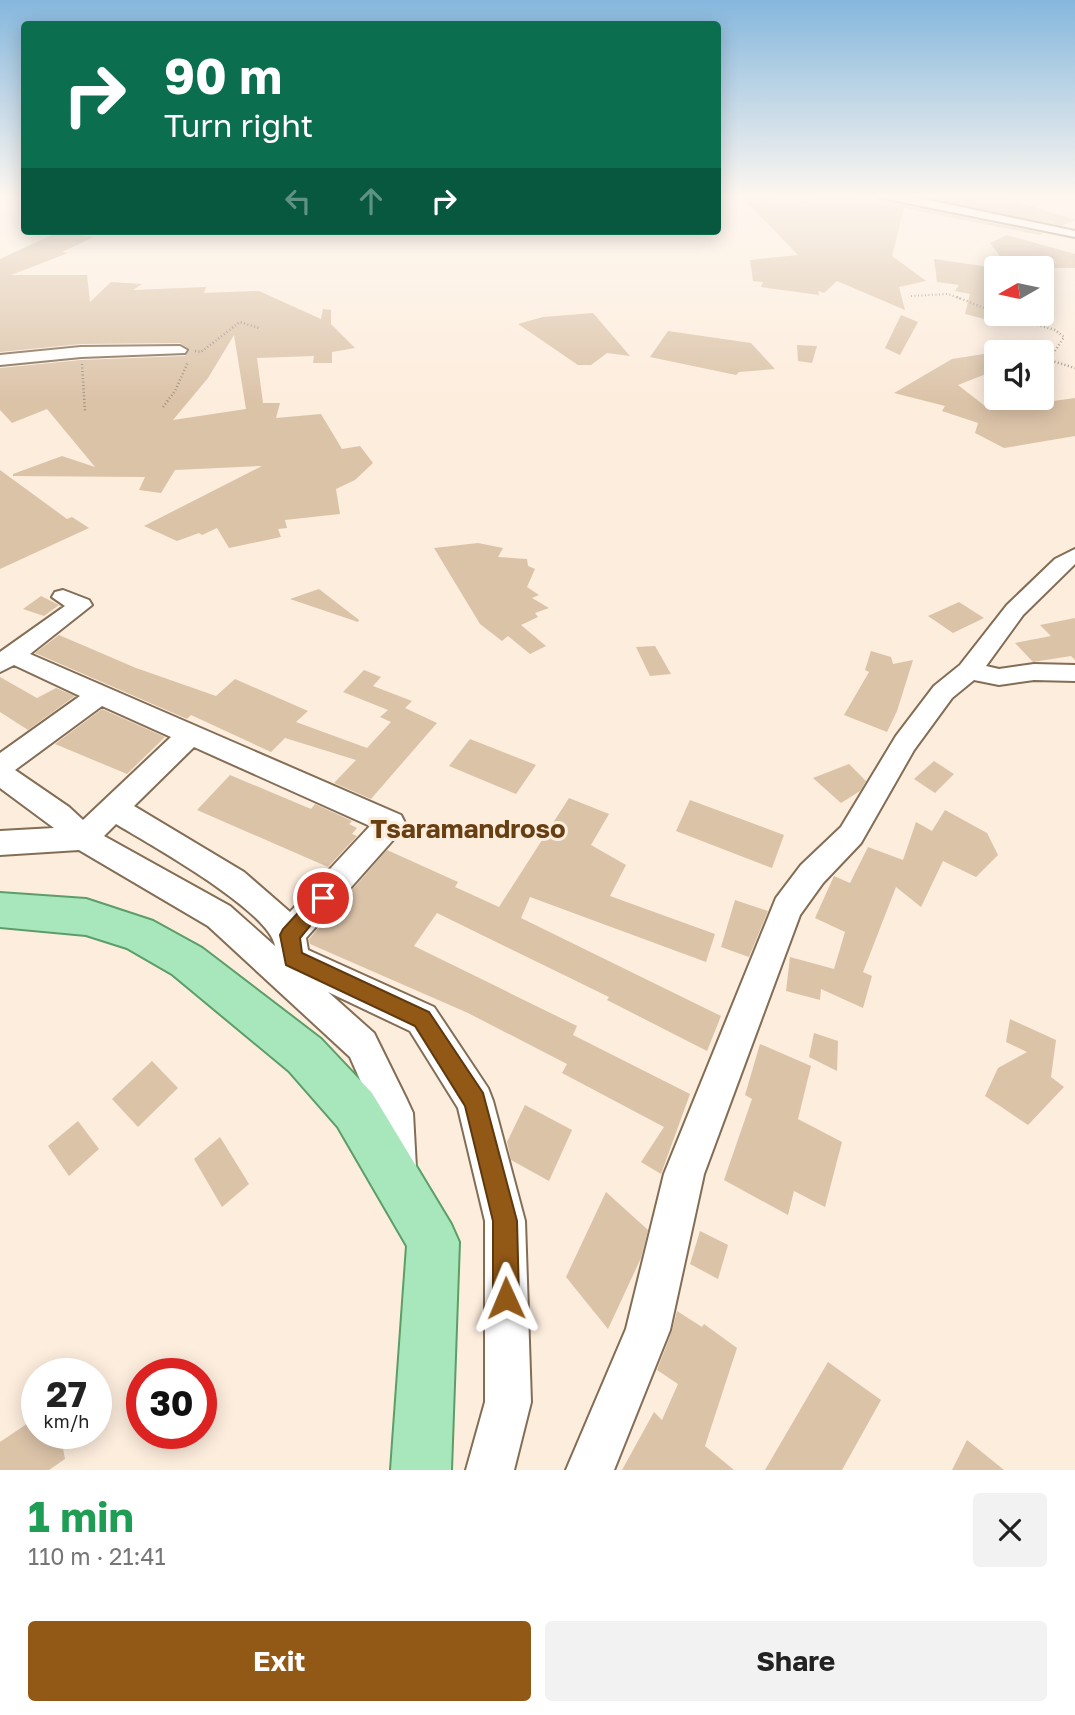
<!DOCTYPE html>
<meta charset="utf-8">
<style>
:root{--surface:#fff;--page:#f2f2f2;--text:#222;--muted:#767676;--accent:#925816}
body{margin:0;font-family:"Golos Text",sans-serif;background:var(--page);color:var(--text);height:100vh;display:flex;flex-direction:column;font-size:26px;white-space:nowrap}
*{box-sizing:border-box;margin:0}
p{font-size:23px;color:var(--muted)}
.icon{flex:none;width:38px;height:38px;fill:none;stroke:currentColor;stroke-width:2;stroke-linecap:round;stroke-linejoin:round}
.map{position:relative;height:1470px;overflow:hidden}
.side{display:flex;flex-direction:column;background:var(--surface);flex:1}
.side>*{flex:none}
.guide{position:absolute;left:21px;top:21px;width:700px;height:214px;border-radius:7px;box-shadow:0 4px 18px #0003;background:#0b6e4f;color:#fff;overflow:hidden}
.needle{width:46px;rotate:261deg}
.tools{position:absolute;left:984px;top:256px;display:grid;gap:14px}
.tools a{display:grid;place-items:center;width:70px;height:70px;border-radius:7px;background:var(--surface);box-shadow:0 4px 18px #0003;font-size:35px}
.speed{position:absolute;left:21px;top:1358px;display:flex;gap:14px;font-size:35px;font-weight:700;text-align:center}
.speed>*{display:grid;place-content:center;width:91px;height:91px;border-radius:50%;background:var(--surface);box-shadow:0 4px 18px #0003;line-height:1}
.speed small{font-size:18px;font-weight:400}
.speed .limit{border:10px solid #d22;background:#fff;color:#111}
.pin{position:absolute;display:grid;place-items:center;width:60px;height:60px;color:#fff;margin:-30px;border:4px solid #fff;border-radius:50%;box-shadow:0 2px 7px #0007}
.me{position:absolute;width:77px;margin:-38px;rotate:359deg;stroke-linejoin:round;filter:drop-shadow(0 0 5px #0008)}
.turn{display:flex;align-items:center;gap:24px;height:147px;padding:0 28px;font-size:32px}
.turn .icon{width:91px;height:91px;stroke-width:2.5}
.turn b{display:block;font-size:49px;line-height:60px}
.lanes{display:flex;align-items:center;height:66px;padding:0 28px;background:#0003;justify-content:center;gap:35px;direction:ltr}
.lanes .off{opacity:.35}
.round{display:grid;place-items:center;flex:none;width:74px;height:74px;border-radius:7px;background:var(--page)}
.summary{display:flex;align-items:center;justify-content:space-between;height:119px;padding:0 28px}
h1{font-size:42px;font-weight:700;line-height:52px;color:#1e9e55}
.action{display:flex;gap:14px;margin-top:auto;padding:14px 28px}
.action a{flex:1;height:80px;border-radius:7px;background:var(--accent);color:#fff;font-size:28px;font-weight:700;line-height:80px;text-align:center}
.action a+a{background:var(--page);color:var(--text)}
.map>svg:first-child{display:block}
.building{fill:#dbc3a8;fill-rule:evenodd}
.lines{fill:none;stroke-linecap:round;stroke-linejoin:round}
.minor-casing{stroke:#836d55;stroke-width:4}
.major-casing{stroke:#5c9d6a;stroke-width:4}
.path-far1{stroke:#9a8d80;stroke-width:2;stroke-dasharray:1 2.5;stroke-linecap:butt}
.path{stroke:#9a8d80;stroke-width:2.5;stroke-dasharray:1 2.5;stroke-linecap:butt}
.minor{fill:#fff;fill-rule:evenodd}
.major{fill:#a7e7bb;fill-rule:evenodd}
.route{fill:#925816;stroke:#5f390e;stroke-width:2}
.labels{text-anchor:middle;stroke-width:6;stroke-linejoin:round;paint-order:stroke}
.district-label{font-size:26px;font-weight:bold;fill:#673f13;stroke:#fdeddd}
</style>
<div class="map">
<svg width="1075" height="1470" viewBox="0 0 1075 1470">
<rect width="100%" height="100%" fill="#fdeddd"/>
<g class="building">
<path d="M741,196L817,202L822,196L884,201L1043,233L1039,235L904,208L892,256L926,281L899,287L905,310L837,281L824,293L818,291L819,295L761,287L763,282L753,281L750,260L798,255Z"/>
<path d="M912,196H998L1075,220L1062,226Z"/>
<path d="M58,232L94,237L62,252L68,253L11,275H87L90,302L111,282L142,284L133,290L206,287L204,293L259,291L321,319L323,309L331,310V324L355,348L332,352V363H313L314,356L257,358L263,403H280L276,418L321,414L342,449L360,446L373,463L355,480L336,489L340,514L285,520L287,528L278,529L281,537L229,548L217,528L202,535L199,533L177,541L144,526L262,466L175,470L161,493L139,490L145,477L13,476V474L62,456L95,467L47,409L12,423L0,410V368L81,360L185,356L189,351L188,348L180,343L81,344L0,352V259ZM234,335L246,409L173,420L208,378Z"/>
<path d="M1007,235L1075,254V268H1009L990,243Z"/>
<path d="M934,259L996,268V322L965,314L970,294L955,291L959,285L937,282Z"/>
<path d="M593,313L630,356L607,353L591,365H578L518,324L543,317Z"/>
<path d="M901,315L918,322L900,355L885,348Z"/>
<path d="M668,331L751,343L775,369L739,372L736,375L650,357Z"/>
<path d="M797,345L817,346L812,363L798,361Z"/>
<path d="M996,352V370L958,385L990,410L1075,398V436L1004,448L975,433L978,423L942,411L945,406L894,393L952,359Z"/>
<path d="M0,470L67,519L72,517L89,528L0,569Z"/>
<path d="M478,543L503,548L498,557L527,559L528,566L535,569L527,587L539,595L532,598L549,608L535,613L538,617L521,625L546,646L530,654L508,636L502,641L480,624L434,548Z"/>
<path d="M319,589L359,620L358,622L290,599Z"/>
<path d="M41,596L59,605L44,616L23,609Z"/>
<path d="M959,602L984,618L953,633L928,616Z"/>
<path d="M1075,618V660L1071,656L1033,662L1015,643L1051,636L1040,625Z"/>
<path d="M59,635L136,668L216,696L235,679L308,711L296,722L367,748L391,722L380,717L388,710L343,692L364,670L381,677L373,686L412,701L405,708L437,723L371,799L334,783L356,760L285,738L271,752L191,715L187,719L35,653Z"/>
<path d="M655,646L671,674L650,676L636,647Z"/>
<path d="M871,651L891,657L893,664L913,660L897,711L887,732L844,715L869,672L865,670Z"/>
<path d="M0,677L37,698L56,688L75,696L28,730L0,712Z"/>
<path d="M102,709L165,737L127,774L55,744Z"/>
<path d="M470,739L536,765L516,794L449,766Z"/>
<path d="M934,761L954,774L935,793L914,779Z"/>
<path d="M849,764L866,781L860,791L841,803L813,778Z"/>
<path d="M230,775L311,809L315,804L352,821L349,824L357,828L352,834L357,836L328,867L197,810Z"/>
<path d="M569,798L609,814L591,845L626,865L610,896L715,934L706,962L530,897L521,918L721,1016L707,1051L607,1000L609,997L437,913L414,946L577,1026L573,1035L690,1094L661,1174L641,1162L664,1127L562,1073L567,1064L468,1013L310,944L309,939L387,850L458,882L455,887L499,907Z"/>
<path d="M690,800L784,835L772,868L676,831Z"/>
<path d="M945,810L987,833L998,855L976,877L943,861L921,907L896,887L863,972L872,976L863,1008L821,989L820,1000L786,991L790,957L834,969L845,932L815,918L834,876L850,883L868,847L903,860L916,822L932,831Z"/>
<path d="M735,900L768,911L749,957L721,947Z"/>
<path d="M1010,1019L1056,1040L1051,1077L1064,1087L1028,1125L985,1096L998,1068L1027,1052L1006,1042Z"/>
<path d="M814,1033L838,1041L837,1071L809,1057Z"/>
<path d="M760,1044L811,1066L798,1119L842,1142L825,1207L794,1191L788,1215L724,1180L752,1099L745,1095Z"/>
<path d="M152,1061L178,1088L138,1127L112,1099Z"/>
<path d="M525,1105L572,1130L549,1181L511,1160L507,1142Z"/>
<path d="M78,1121L99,1149L69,1176L48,1146Z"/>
<path d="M220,1137L249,1184L222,1207L194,1159Z"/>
<path d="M606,1192L648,1230L641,1258L608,1329L566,1277Z"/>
<path d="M700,1231L728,1245L718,1279L690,1264Z"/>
<path d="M677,1311L702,1327L704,1324L737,1348L705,1446L734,1470H622L654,1412L662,1420L678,1384L657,1370L672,1331Z"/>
<path d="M828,1362L881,1400L842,1470H765Z"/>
<path d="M37,1417V1433H60L65,1459L49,1470H0V1442Z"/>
<path d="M967,1440L1004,1470H952Z"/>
</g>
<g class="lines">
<g class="minor-casing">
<g id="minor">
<path d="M872,196H896L933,201L1075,231V237Z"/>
<path d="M180,346L187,350L185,353L81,357L0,365V355L81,347Z"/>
<path d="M1075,549V564L1023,615L986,666L999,669L1034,664L1075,665V681L1034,680L999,685L974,680L952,698L914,750L861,843L823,883L800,915L704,1174L670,1330L614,1470H566L626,1329L664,1174L776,898L801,865L841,827L896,736L934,686L960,665L1007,605L1055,559Z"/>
<path d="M63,590L89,600L92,605L30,654L401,815L405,823L401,831L306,938L308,950L434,1007L488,1088L493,1101L525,1221L531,1402L514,1470H466L485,1402V1221L458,1108L410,1031L328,992L374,1033L407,1100L413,1113L416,1168L411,1182L397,1187L383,1182L378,1168L375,1114L350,1057L208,926L79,850L0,855V831L54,828L0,788V753L80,696L14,665L0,672V652L65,606L52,597L55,592ZM102,706L171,737L83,820L69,807L15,770ZM194,747L370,826L290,912L244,872L134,806ZM116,824C149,844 270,911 275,946L230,906L104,836Z"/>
</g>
</g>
<g class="major-casing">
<path id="major" d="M0,893L86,899L153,921L202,948L321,1039L372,1093L451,1224L459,1242L451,1470H391L407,1246L338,1127L289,1071L172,974L127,948L86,935L0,927Z"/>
</g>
<path class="path-far1" d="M911,296L948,294L961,299"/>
<g class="path">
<path d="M957,297L996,313"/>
<path d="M997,313L1055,330L1064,337L1049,360L1075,368"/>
<path d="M195,351L201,352L240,322L259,328"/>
<path d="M82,364L85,412"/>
<path d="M163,407L175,391L188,362"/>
</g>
<use href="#minor" class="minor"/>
<use href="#major" class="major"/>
</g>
<linearGradient id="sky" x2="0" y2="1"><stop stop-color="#85b7dd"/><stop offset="0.49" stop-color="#fef7f0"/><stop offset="1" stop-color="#fef7f0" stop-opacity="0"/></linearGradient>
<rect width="1075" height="401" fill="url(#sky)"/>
<path class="route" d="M323,890L330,892L333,898L300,938L302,953L429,1012L483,1093L517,1221L519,1298L515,1308L506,1311L497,1308L493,1298V1221L465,1106L415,1026L286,965L280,935L283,929L317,892Z"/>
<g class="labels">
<g class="district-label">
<text x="468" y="838">Tsaramandroso</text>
</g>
</g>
</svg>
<div class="tools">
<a><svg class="needle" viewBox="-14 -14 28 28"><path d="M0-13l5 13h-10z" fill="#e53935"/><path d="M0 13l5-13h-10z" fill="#767676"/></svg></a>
<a><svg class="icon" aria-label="sound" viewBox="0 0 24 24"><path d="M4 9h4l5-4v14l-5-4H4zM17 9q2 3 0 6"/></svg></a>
</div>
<div class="speed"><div>27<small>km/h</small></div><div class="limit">30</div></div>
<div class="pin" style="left:323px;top:898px;background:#d93025"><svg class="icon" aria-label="arrive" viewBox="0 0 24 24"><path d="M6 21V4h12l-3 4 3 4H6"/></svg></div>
<svg class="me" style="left:506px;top:1298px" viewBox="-20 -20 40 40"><path d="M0-17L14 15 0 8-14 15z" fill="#925816" stroke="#fff" stroke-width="4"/></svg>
<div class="guide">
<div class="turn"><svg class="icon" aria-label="right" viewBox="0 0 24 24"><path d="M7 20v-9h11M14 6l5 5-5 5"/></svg><div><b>90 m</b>Turn right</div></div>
<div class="lanes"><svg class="icon off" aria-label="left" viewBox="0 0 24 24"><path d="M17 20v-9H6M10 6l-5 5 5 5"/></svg><svg class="icon off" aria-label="ahead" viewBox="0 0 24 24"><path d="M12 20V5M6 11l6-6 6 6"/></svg><svg class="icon" aria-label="right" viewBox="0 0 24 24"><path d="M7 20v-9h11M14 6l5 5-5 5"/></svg></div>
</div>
</div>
<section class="side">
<div class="summary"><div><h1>1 min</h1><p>110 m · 21:41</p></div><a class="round"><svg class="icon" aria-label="close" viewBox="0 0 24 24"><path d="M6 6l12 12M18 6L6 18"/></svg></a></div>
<div class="action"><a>Exit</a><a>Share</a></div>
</section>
